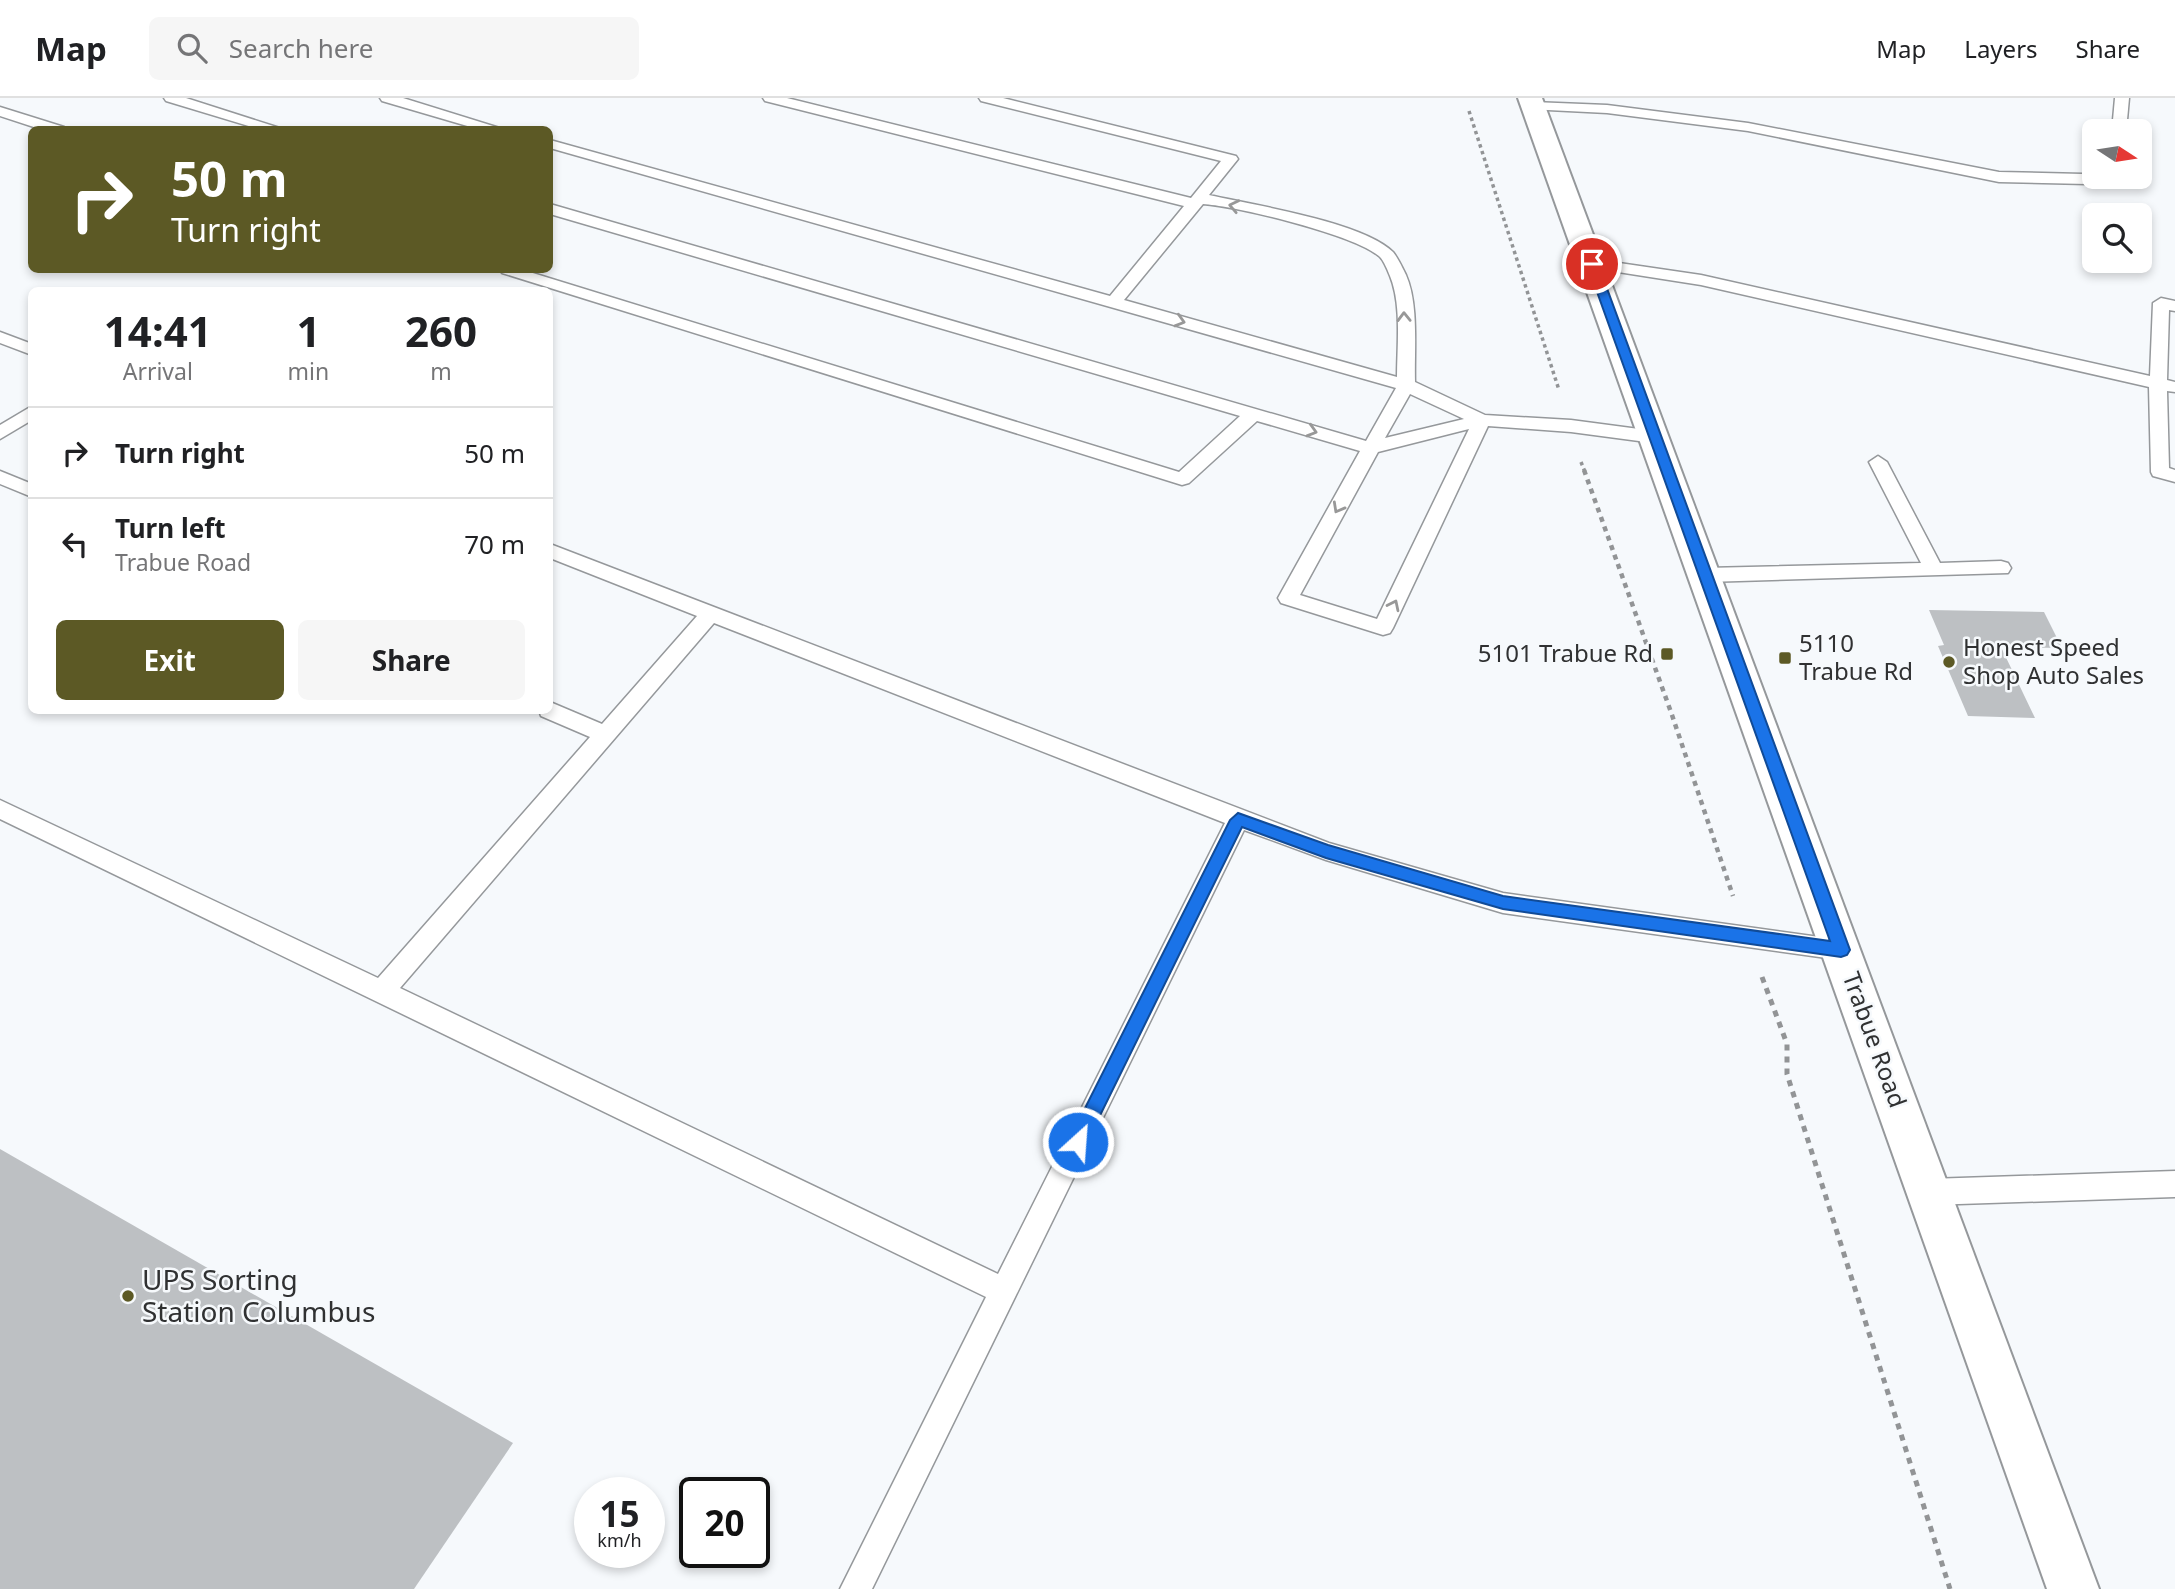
<!DOCTYPE html>
<style>
:root{--surface:#fff;--page:#f6f6f6;--text:#202124;--muted:#757577;--line:#e0e0e0;--accent:#5c5925}
body{margin:0;font-family:"Noto Sans",sans-serif;background:var(--page);color:var(--text);height:100vh;display:flex;flex-direction:column;font-size:26px;white-space:nowrap}
*{box-sizing:border-box;margin:0}
p{font-size:23px;color:var(--muted)}
.icon{flex:none;width:38px;height:38px;fill:none;stroke:currentColor;stroke-width:2;stroke-linecap:round;stroke-linejoin:round}
.map{position:relative;flex:1;overflow:hidden}
.side{position:absolute;left:28px;top:189px;width:525px;height:427px;display:flex;flex-direction:column;background:var(--surface);border-radius:10px;box-shadow:0 4px 10px #0003}
.side>*{flex:none}
.hud{position:absolute;left:28px;top:28px;width:525px;height:147px;border-radius:10px;box-shadow:0 4px 10px #0003;background:#5c5925;color:#fff;overflow:hidden}
.needle{width:46px;rotate:102deg}
.buttons{position:absolute;left:2082px;top:21px;display:grid;gap:14px}
.buttons a{display:grid;place-items:center;width:70px;height:70px;border-radius:10px;background:var(--surface);box-shadow:0 4px 10px #0003;font-size:35px}
.speed{position:absolute;left:574px;top:1379px;display:flex;gap:14px;font-size:35px;font-weight:700;text-align:center}
.speed>*{display:grid;place-content:center;width:91px;height:91px;border-radius:50%;background:var(--surface);box-shadow:0 4px 10px #0003;line-height:1}
.speed small{font-size:18px;font-weight:400}
.speed .limit{border:4px solid #111;border-radius:10px;background:#fff;color:#111}
.pin{position:absolute;display:grid;place-items:center;width:60px;height:60px;color:#fff;margin:-30px;border:4px solid #fff;border-radius:50%;box-shadow:0 2px 7px #0007}
.me{position:absolute;width:77px;margin:-38px;rotate:26deg;stroke-linejoin:round;filter:drop-shadow(0 0 5px #0008)}
.turn{display:flex;align-items:center;gap:24px;height:147px;padding:0 28px;font-size:32px}
.turn .icon{width:91px;height:91px;stroke-width:2.5}
.turn b{display:block;font-size:49px;line-height:60px}
.eta{display:flex;justify-content:space-evenly;align-items:center;height:119px;text-align:center}
.eta b{font-size:42px;font-weight:700;line-height:49px}
.primary-button{display:flex;gap:14px;margin-top:auto;padding:14px 28px}
.primary-button a{flex:1;height:80px;border-radius:10px;background:var(--accent);color:#fff;font-size:28px;font-weight:700;line-height:80px;text-align:center}
.primary-button a+a{background:var(--page);color:var(--text)}
ul{padding:0;list-style:none}
li{display:flex;align-items:center;gap:21px;height:91px;padding:0 28px;border-top:2px solid var(--line)}
li div{flex:1}
li b{display:block;font-size:26px}
li em{font-style:normal}
header{display:flex;align-items:center;gap:42px;box-sizing:border-box;height:98px;padding:0 35px;background:var(--surface);border-bottom:2px solid var(--line)}
header strong{font-size:33px}
nav{display:flex;gap:38px;margin-inline-start:auto;font-size:24px}
.search{width:490px;height:63px;background:var(--page);display:flex;align-items:center;gap:18px;box-sizing:border-box;padding:0 24px;border-radius:10px;color:var(--muted);font-size:26px}
.map>svg:first-child{display:block}
.building{fill:#bdc0c3}
.lines{fill:none;stroke-linecap:round;stroke-linejoin:round}
.service-casing{stroke:#95989b;stroke-width:3}
.secondary-casing{stroke:#95989b;stroke-width:4}
.path-far2{stroke:#929496;stroke-width:3.5;stroke-dasharray:3.5 3.5;stroke-linecap:butt}
.path-far1{stroke:#929496;stroke-width:4.5;stroke-dasharray:5 5;stroke-linecap:butt}
.path{stroke:#929496;stroke-width:5;stroke-dasharray:6 6;stroke-linecap:butt}
.service{fill:#fff;fill-rule:evenodd}
.secondary{fill:#fff;fill-rule:evenodd}
.oneway{stroke:#989898}
.route{fill:#1a73e8;stroke:#114b97;stroke-width:2}
.poi-dot{fill:#5c5925;stroke:#f6f9fc;stroke-width:2.5}
.labels{text-anchor:middle;stroke-width:5;stroke-linejoin:round;paint-order:stroke}
.poi-label{font-size:24px;fill:#303132;stroke:#f6f9fc;text-anchor:start}
.street-label{font-size:24px;fill:#303132;stroke:#f6f9fc}
.near-poi-label{font-size:28px;fill:#303132;stroke:#f6f9fc;text-anchor:start}
</style>
<header>
<strong>Map</strong>
<div class="search"><svg class="icon" aria-label="search" viewBox="0 0 24 24"><circle cx="10" cy="10" r="6"/><path d="M15 15l6 6"/></svg>Search here</div>
<nav><a>Map</a><a>Layers</a><a>Share</a></nav>
</header>
<div class="map">
<svg width="2175" height="1491" viewBox="0 0 2175 1491">
<rect width="100%" height="100%" fill="#f6f9fc"/>
<g class="building">
<path d="M1929,512L2044,514L2062,550L2001,549L2035,620L1968,618L1938,548L1944,547Z"/>
<path d="M0,1051L513,1345L414,1491H0Z"/>
</g>
<g class="lines">
<g class="service-casing">
<g id="service">
<path d="M164,0H186L286,32H262L166,3Z"/>
<path d="M380,0H403L506,32H481L382,3Z"/>
<path d="M763,0H787L1191,100L1221,63L981,3L979,0H1003L1236,58L1238,61L1209,97C1253,107 1363,124 1393,154C1398,160 1403,171 1406,177C1419,206 1414,253 1415,284L1485,317L1571,322L1654,333L1663,339L1654,345L1571,334L1488,328L1393,530L1390,535L1383,537L1281,505L1278,500L1360,353L1257,323L1189,385L1182,387L502,175L500,172H523L1179,374L1240,318L550,116V106L1366,343L1396,290L550,50V42L1110,198L1184,108L765,3ZM1203,106C1236,108 1356,137 1380,159C1384,163 1388,173 1390,178C1402,207 1397,248 1397,279L1124,202ZM1410,296L1464,321L1385,340ZM1469,331L1377,521L1300,497L1378,354Z"/>
<path d="M2115,0H2129L2126,33H2112Z"/>
<path d="M1533,4L1607,7L1748,25L1999,74L2083,76L2095,70V79H2099L2087,86L1999,84L1748,33L1607,15L1528,11L1526,8Z"/>
<path d="M0,9L64,29L66,32H43L0,18Z"/>
<path d="M1592,161L1701,177L2150,278L2153,205L2161,200L2175,203V213L2169,212L2167,282L2175,284V294L2167,293L2169,370L2175,372V384L2153,378L2151,374L2149,289L1701,187L1586,169L1584,166L1586,163Z"/>
<path d="M0,234L32,246V257L0,245Z"/>
<path d="M32,308V322L0,341V327Z"/>
<path d="M1878,358L1887,364L1940,465L2001,463L2008,465L2011,470L2008,475L1706,484L1699,482L1696,477L1699,472L1706,470L1921,465L1869,364Z"/>
<path d="M0,373L32,386V399L0,386Z"/>
<path d="M550,446L1329,745L1503,795L1841,842L1849,845L1853,852L1849,859L1841,862L1503,815L1326,762L1244,732L872,1491H840L986,1199L0,721V702L378,880L590,639L541,618L539,612H550V604L602,626L697,518L550,460ZM714,525L1225,725L998,1176L400,890Z"/>
<path d="M2175,1073V1099L1929,1107L1920,1103L1916,1094L1920,1085L1929,1081Z"/>
</g>
</g>
<g class="secondary-casing">
<path id="secondary" d="M1518,0H1542L2099,1491H2047Z"/>
</g>
<g class="path-far2">
<path d="M1469,13L1559,292"/>
<path d="M1581,364L1585,374"/>
</g>
<path class="path-far1" d="M1584,372L1672,617L1733,798"/>
<path class="path" d="M1762,879L1787,946V976L1950,1491"/>
<use href="#service" class="service"/>
<use href="#secondary" class="secondary"/>
</g>
<defs><path id="oneway-chevron" d="M-2-3.5L2.5 0L-2 3.5" fill="none" stroke-width="1.6" stroke-linecap="round" stroke-linejoin="round" transform="scale(1.75)"/></defs>
<g class="oneway">
<use href="#oneway-chevron" transform="translate(1234 108) rotate(-168)"/>
<use href="#oneway-chevron" transform="translate(1404 219) rotate(-91)"/>
<use href="#oneway-chevron" transform="translate(1180 223) rotate(16)"/>
<use href="#oneway-chevron" transform="translate(1312 333) rotate(16)"/>
<use href="#oneway-chevron" transform="translate(1338 410) rotate(119)"/>
<use href="#oneway-chevron" transform="translate(1394 507) rotate(-64)"/>
</g>
<path class="route" d="M1592,163L1598,166L1850,852L1847,857L1841,859L1503,811L1326,760L1242,729L1084,1050L1078,1052L1071,1050L1068,1044L1071,1038L1230,722L1238,715L1328,747L1503,798L1830,843L1587,166Z"/>
<g class="poi-dot">
<rect x="1660" y="549" width="14" height="14" rx="3.5"/>
<rect x="1778" y="553" width="14" height="14" rx="3.5"/>
<circle cx="1949" cy="564" r="7"/>
<circle cx="128" cy="1198" r="7"/>
</g>
<g class="labels">
<g class="poi-label">
<text x="1799" y="554">5110<tspan x="1799" dy="28">Trabue Rd</tspan></text>
<text x="1963" y="558">Honest Speed<tspan x="1963" dy="28">Shop Auto Sales</tspan></text>
<text x="1653" y="564" text-anchor="end">5101 Trabue Rd</text>
</g>
<g class="street-label">
<text transform="translate(1874 942) rotate(70)" y="8">Trabue Road</text>
</g>
<g class="near-poi-label">
<text x="142" y="1192">UPS Sorting<tspan x="142" dy="32">Station Columbus</tspan></text>
</g>
</g>
</svg>
<div class="buttons">
<a><svg class="needle" viewBox="-14 -14 28 28"><path d="M0-13l5 13h-10z" fill="#e53935"/><path d="M0 13l5-13h-10z" fill="#757577"/></svg></a>
<a><svg class="icon" aria-label="search" viewBox="0 0 24 24"><circle cx="10" cy="10" r="6"/><path d="M15 15l6 6"/></svg></a>
</div>
<div class="speed"><div>15<small>km/h</small></div><div class="limit">20</div></div>
<div class="pin" style="left:1592px;top:166px;background:#d93025"><svg class="icon" aria-label="arrive" viewBox="0 0 24 24"><path d="M6 21V4h12l-3 4 3 4H6"/></svg></div>
<svg class="me" style="left:1078px;top:1044px" viewBox="-20 -20 40 40"><circle r="17" fill="#1a73e8" stroke="#fff" stroke-width="3"/><path d="M0-11L8 9 0 5-8 9z" fill="#fff"/></svg>
<div class="hud">
<div class="turn"><svg class="icon" aria-label="right" viewBox="0 0 24 24"><path d="M7 20v-9h11M14 6l5 5-5 5"/></svg><div><b>50 m</b>Turn right</div></div>
</div>
<section class="side">
<div class="eta">
<div><b>14:41</b><p>Arrival</p></div>
<div><b>1</b><p>min</p></div>
<div><b>260</b><p>m</p></div>
</div>
<ul>
<li><svg class="icon" aria-label="right" viewBox="0 0 24 24"><path d="M7 20v-9h11M14 6l5 5-5 5"/></svg><div><b>Turn right</b></div><em>50 m</em></li>
<li><svg class="icon" aria-label="left" viewBox="0 0 24 24"><path d="M17 20v-9H6M10 6l-5 5 5 5"/></svg><div><b>Turn left</b><p>Trabue Road</p></div><em>70 m</em></li>
</ul>
<div class="primary-button"><a>Exit</a><a>Share</a></div>
</section>
</div>
